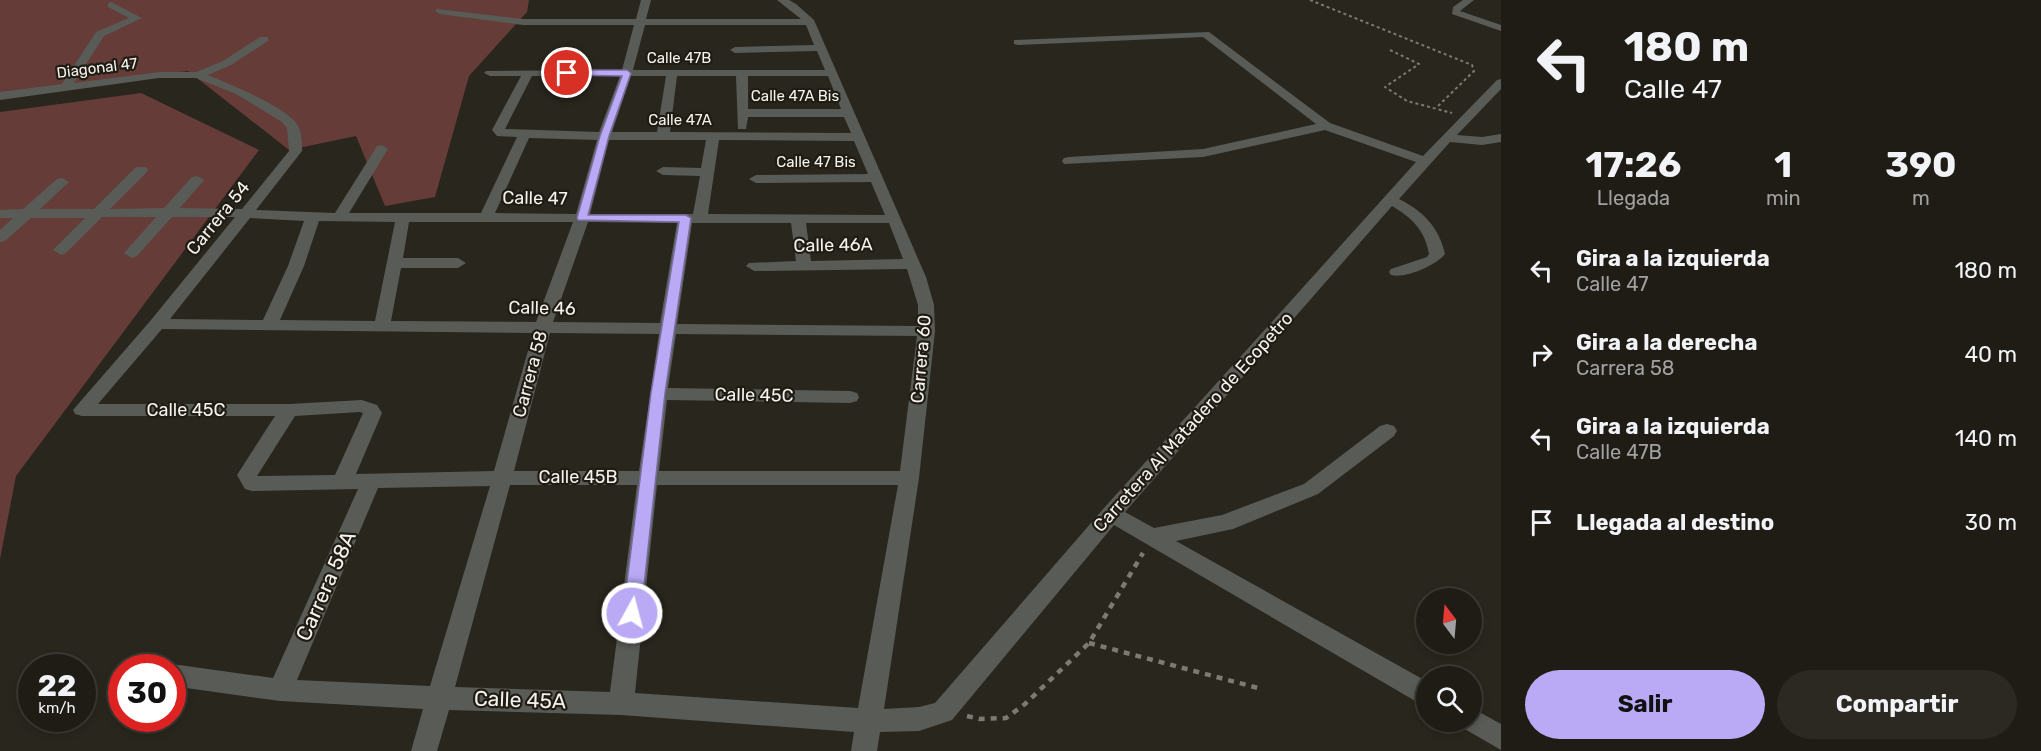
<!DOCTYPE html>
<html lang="es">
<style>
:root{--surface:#1f1c16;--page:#2c2923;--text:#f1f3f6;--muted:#a1a1a1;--line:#3c3a35;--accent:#baaaf6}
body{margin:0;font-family:Rubik,sans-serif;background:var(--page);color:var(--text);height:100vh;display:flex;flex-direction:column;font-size:22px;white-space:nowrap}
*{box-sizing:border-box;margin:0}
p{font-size:20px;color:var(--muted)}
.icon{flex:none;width:33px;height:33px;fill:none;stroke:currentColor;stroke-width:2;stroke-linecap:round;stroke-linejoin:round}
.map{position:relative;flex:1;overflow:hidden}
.drawer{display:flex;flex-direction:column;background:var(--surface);width:540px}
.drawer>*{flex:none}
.hud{background:#1f1c16;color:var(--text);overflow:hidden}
.needle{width:39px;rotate:344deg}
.controls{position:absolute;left:1416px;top:588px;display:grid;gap:12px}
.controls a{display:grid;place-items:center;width:66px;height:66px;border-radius:50%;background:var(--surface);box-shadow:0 3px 9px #0003,0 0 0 2px var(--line);font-size:30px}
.speed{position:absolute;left:18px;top:654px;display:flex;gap:12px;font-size:30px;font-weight:700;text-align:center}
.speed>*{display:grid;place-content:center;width:78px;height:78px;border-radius:50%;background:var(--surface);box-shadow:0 3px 9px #0003,0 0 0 2px var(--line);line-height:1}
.speed small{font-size:15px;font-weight:400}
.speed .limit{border:9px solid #d22;background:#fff;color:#111}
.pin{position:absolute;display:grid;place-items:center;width:51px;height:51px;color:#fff;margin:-26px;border:3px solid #fff;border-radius:50%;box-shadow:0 2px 6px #0007}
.me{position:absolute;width:66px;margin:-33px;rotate:7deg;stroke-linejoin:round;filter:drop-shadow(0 0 4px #0008)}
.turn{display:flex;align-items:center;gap:21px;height:126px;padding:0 24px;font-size:27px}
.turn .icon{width:78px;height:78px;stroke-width:2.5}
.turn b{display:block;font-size:42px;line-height:51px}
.eta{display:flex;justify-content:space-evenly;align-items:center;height:102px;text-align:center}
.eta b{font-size:36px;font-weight:700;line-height:42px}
.button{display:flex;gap:12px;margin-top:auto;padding:12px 24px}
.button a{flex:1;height:69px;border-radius:36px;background:var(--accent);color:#111;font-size:24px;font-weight:700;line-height:69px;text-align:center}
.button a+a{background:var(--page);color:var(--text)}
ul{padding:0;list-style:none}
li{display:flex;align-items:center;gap:18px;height:84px;padding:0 24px}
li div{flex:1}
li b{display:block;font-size:22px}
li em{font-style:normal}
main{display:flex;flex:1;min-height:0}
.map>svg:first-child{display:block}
.green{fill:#653c37}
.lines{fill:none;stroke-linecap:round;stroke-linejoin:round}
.path-far1{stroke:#7d7a72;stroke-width:2;stroke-dasharray:3 3;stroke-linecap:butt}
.path{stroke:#7d7a72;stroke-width:4.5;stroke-dasharray:6 6;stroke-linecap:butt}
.minor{fill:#595b56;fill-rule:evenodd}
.route{fill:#baaaf6;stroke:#796ea0;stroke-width:1.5}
.labels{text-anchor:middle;stroke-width:4.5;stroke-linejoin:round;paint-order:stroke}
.far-street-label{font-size:15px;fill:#f4f2ec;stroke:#201c14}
.street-label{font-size:18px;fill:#f4f2ec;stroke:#201c14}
.near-street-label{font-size:21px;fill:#f4f2ec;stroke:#201c14}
</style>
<main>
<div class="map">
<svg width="1501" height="751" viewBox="0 0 1501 751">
<rect width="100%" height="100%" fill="#29261d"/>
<g class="green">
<path d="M0,0H529L527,12L469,76L435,197L385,206L356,136L289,150L188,71L0,95Z"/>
<path d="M141,93L259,150L16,476L0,559V112Z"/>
</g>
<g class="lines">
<g class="path-far1">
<path d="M1310,0L1472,65L1474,71L1436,108"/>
<path d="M1390,50L1419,64L1385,87L1407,101L1452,113"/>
</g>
<g class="path">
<path d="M1089,643L1258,688"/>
<path d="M967,716L980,719L1006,718L1025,704L1089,643L1143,553"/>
</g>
<g class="minor">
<path d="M641,0H651L646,19H801L777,0H789L796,4L814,20L926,277L934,305L935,331L919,478L884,709L919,707L935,703L1104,508L1416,162L1325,130L1203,157L1064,164L1062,161L1064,158L1069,157L1203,149L1316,124L1203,37L1018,45L1014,44V40L1209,32L1330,123L1423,156L1497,80L1501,79V89L1457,135L1482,137L1501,134V142L1482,145L1450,142L1399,199C1423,211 1439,227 1445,254C1437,265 1405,279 1391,275L1389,272L1391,269L1427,257L1429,254C1425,230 1412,218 1392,206L1125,512L1154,528L1222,515L1304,484L1380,426L1387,424L1394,426L1397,431L1394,436L1318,494L1233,529L1176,541L1426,681V705L1417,702L1114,525L952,720L919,731L880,732L877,751H851L854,732L621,715L449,710L437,751H411L423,709L280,701L172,686V668H163L172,664L273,678L358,489L252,491L245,489L237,475L275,416H82L75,414L73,410L151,320L235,217H172L137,256L132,258L124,253L156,217H102L66,253L61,255L53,250L85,218H31L5,241L0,242V230L13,218H0V210L23,209L57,179L62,178L69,182L40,209H94L136,167H146L148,170L146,173L110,209L164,208L192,177L197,176L204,180L180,208L242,209L289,151L287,128L282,122L236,94L196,78H159L0,100V92L62,84L96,32L129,18L108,7V3L111,2L142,18L104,36L74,83L159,72H196L223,61L260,37H268V41L231,65L208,75C227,83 293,109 299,128C302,135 302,144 302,151L256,210L335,213L377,146L382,145L388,149L349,213H481L517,137L497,136L492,130L521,76H490L484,73L486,71L622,70L634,25H523L440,14L435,11L437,9L523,19H636ZM645,25H806L814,45L735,47L730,50L735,53L817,51L825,70H633ZM532,76H620L599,132L505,129ZM631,76H666L657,132H612ZM677,76H736L738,129H746L748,117H844L851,133L670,132ZM748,76H828L841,109H748ZM529,138L597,140L576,214L495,213ZM609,140H706L701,168L663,167L656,171L663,175L700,176L693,214H590ZM719,140L854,141L868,174L756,175L749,179L756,183L871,182L885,215L708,214ZM250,218L304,221L288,266L263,320L170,319ZM319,221L395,222L375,321L280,320L304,266ZM409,222H573L536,322L391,321L401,268H458L466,263L458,258H403ZM588,222L677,223L660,323L553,322ZM692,223H791L796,261L749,263L746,266L754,271L907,269L918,305V326L677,324ZM806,223H889L903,259L811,261ZM162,329L533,333L494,471L356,474L382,413L377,405L362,400L289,404H98ZM550,333L659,334L639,471H514ZM676,334L917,336L900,471H659L667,400L850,403L857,401L859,397L857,393L850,391L668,388ZM360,412L363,413L335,475L257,476L295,416ZM510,485H637L610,692L455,687ZM657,485H898L858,708L635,693ZM490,486L430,686L297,680L378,488Z"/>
<path d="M1463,0H1474L1460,11L1501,25V31L1452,14L1453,7Z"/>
<path d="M1472,708L1501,724V750L1463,728L1460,722H1472Z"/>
</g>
</g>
<path class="route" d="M567,70H627L631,73L609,136L588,215H686L691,218L665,393L641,613L638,618L632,620L626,618L623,613L651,393L679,222L578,220L577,218L600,136L622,76L564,75L563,73Z"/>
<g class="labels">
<g class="far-street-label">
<text x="679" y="63">Calle 47B</text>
<text transform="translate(97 68) rotate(-7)" y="5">Diagonal 47</text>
<text x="795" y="101">Calle 47A Bis</text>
<text x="680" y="125">Calle 47A</text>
<text x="816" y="167">Calle 47 Bis</text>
</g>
<g class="street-label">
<text transform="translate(535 198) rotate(1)" y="6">Calle 47</text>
<text transform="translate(218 218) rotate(-51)" y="6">Carrera 54</text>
<text transform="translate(833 245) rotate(-1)" y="6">Calle 46A</text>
<text transform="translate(542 308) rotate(1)" y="6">Calle 46</text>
<text transform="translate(921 359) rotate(-85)" y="6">Carrera 60</text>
<text transform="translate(530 374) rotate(-75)" y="6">Carrera 58</text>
<text transform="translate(754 395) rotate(1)" y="6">Calle 45C</text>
<text x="186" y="416">Calle 45C</text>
<text transform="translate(1193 422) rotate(-48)" y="6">Carretera Al Matadero de Ecopetro</text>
<text x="578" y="483">Calle 45B</text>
</g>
<g class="near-street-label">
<text transform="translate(326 586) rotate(-66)" y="7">Carrera 58A</text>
<text transform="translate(520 700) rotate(2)" y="7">Calle 45A</text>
</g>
</g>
</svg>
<div class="controls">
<a><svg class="needle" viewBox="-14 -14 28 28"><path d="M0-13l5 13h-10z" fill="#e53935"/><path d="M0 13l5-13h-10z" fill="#a1a1a1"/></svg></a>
<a><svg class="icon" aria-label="search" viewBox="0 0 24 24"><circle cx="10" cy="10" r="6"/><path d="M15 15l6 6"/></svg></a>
</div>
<div class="speed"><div>22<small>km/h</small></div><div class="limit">30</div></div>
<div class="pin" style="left:567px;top:73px;background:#d93025"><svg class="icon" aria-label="arrive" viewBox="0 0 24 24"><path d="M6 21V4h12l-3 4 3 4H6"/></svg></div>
<svg class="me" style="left:632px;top:613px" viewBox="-20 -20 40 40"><circle r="17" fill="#baaaf6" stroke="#fff" stroke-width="3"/><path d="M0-11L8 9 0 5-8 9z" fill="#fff"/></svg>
</div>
<section class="drawer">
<div class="hud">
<div class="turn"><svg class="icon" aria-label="left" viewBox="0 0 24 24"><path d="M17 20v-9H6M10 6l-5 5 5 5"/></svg><div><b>180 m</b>Calle 47</div></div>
</div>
<div class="eta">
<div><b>17:26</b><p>Llegada</p></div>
<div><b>1</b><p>min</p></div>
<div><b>390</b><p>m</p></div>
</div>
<ul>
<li><svg class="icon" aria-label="left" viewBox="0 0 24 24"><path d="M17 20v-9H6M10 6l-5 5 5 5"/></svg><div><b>Gira a la izquierda</b><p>Calle 47</p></div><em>180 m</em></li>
<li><svg class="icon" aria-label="right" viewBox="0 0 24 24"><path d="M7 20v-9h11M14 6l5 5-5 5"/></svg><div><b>Gira a la derecha</b><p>Carrera 58</p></div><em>40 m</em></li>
<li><svg class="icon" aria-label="left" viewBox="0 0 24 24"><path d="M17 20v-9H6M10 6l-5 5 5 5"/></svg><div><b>Gira a la izquierda</b><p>Calle 47B</p></div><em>140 m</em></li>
<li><svg class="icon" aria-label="arrive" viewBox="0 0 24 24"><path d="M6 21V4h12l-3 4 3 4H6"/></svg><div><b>Llegada al destino</b></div><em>30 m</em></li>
</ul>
<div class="button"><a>Salir</a><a>Compartir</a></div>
</section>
</main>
